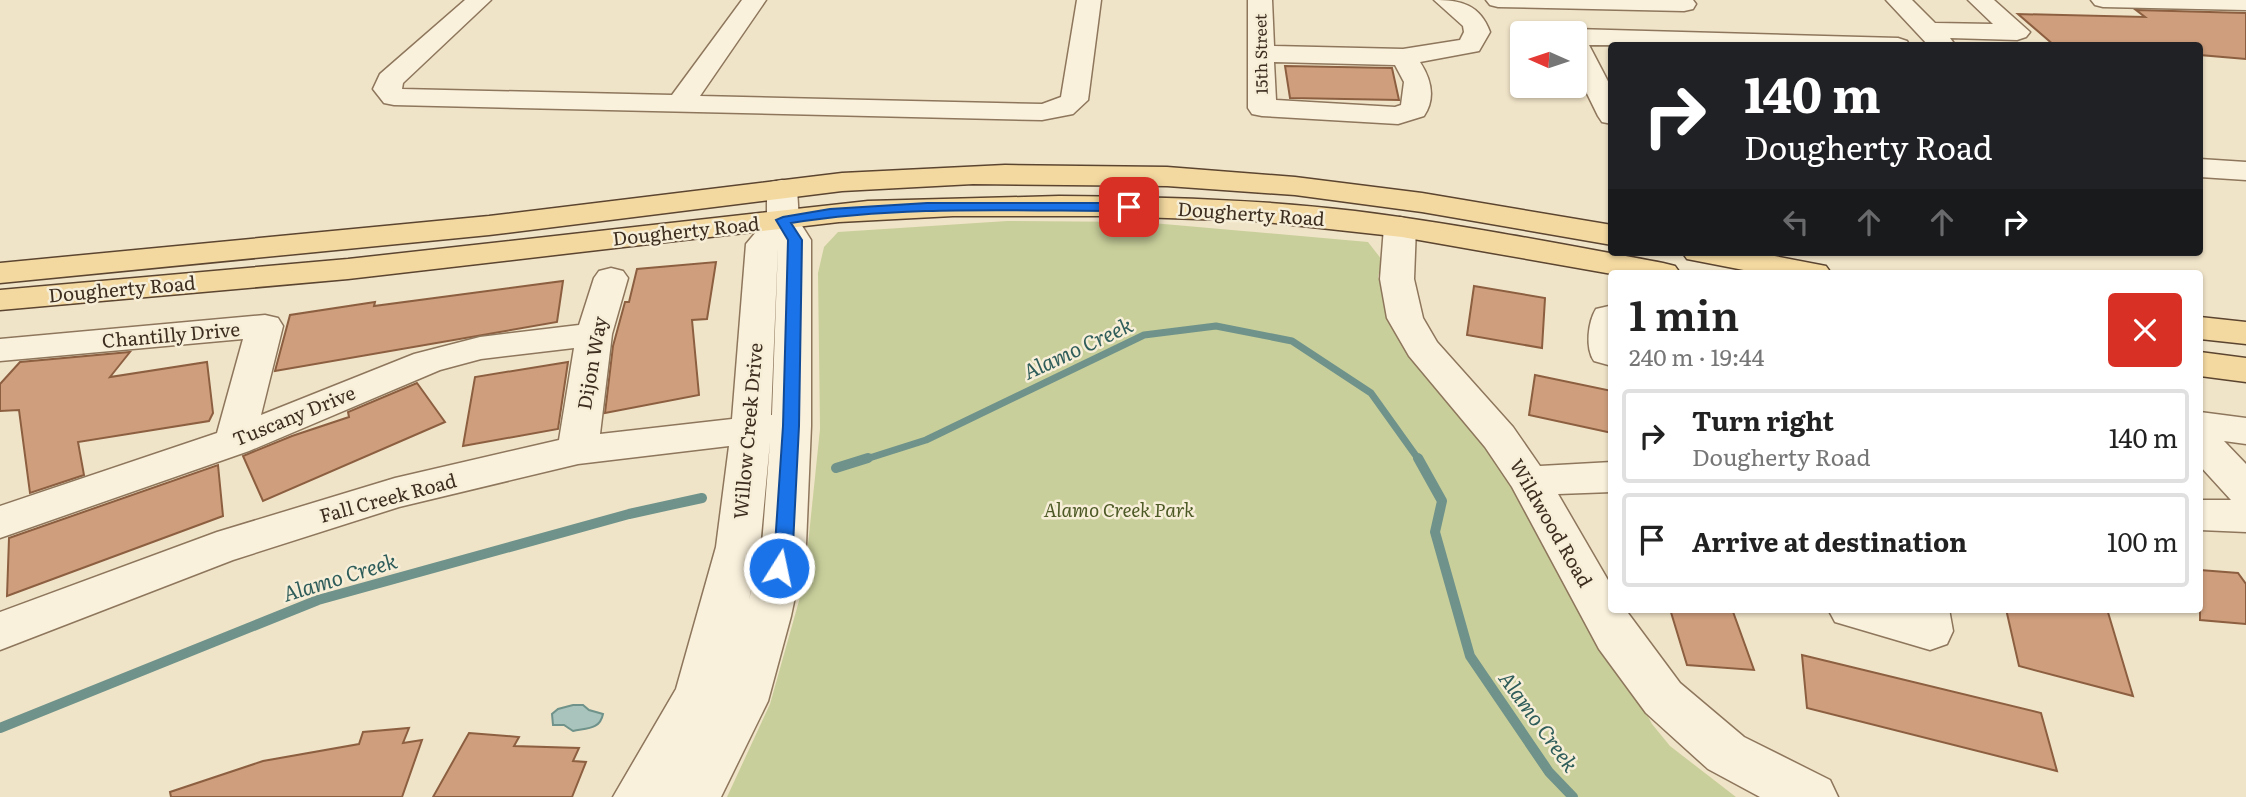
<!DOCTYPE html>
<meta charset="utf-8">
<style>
:root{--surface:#fff;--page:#f2f2f2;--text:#222;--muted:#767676;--line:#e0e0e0}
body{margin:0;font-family:Literata,serif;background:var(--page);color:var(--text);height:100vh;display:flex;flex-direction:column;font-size:26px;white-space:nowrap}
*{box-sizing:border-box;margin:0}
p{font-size:23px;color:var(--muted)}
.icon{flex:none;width:38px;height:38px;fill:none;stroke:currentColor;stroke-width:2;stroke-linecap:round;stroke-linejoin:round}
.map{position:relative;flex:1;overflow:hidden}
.sheet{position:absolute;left:1608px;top:270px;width:595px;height:343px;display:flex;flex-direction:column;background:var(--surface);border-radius:7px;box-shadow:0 2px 5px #0004}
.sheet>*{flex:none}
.hud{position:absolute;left:1608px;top:42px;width:595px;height:214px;border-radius:7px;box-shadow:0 2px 5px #0004;background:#202124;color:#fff;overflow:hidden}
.needle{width:46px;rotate:273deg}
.tools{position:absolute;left:1510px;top:21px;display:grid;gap:14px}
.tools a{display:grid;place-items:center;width:77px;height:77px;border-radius:7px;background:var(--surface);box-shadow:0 2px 5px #0004;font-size:35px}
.pin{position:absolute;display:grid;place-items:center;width:60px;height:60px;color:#fff;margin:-30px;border-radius:14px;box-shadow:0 4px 10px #0006}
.me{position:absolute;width:77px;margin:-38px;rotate:10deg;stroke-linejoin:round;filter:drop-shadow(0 0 5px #0008)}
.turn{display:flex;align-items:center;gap:24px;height:147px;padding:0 21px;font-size:32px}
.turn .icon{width:91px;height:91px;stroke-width:2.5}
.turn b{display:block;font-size:49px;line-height:60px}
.lanes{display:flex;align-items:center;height:66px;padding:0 21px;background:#0003;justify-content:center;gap:35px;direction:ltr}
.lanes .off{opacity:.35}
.round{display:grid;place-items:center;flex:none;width:74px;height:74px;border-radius:7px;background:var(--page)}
.overview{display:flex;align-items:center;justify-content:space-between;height:119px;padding:0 21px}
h1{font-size:42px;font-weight:600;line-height:52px}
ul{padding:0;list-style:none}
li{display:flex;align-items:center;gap:21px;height:94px;margin:0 14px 10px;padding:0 7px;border:4px solid var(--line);border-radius:7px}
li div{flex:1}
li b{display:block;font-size:26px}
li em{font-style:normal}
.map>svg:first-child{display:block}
.green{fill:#c9cf9b}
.water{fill:#a9c4bc;stroke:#6f938a;stroke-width:2}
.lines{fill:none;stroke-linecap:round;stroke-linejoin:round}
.stream-far1{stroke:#6f938a;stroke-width:7}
.stream{stroke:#6f938a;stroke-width:10}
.building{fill:#cf9f7d;stroke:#8d5f41;stroke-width:2}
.minor-casing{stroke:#8d765c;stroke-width:3}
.major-casing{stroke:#5b4430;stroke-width:3}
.minor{fill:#faf1dc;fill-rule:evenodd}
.major{fill:#f3d9a0;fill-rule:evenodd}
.route{fill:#1a73e8;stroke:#114b97;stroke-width:2}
.labels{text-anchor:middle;stroke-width:5;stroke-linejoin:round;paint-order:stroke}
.far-street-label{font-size:16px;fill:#3d2e20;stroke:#f7eed8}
.street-label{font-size:19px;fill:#3d2e20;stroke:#f7eed8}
.park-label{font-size:19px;font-style:italic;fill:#4d5a26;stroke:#f7eed8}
.water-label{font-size:21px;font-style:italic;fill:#2f5d5a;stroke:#f7eed8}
</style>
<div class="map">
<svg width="2246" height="797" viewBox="0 0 2246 797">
<rect width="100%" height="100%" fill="#f0e4c8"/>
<path class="green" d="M1007,221L1141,222L1368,242L1382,260L1378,277L1405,342L1510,477L1594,618L1652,724L1670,746L1736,797H727L770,704L804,583L820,429L818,273L824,247L838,232Z"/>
<path class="water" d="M573,705H583L589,710L603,714C600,730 586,728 573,731L564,725H553L552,714L558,709Z"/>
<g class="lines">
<path class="stream-far1" d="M863,460L926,440L1144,335L1216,326L1292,341L1371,393L1419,460"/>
<g class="stream">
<path d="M1418,458L1442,501L1435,532L1470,656L1549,772L1573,797"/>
<path d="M836,468L868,458"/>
<path d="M0,728L318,600L629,514L702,498"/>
</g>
</g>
<g class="building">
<path d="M2136,10L2246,13V59L2200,55V46H2055L2018,14L2145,17Z"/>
<path d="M1285,66L1392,68L1399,100L1290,98Z"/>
<path d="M716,262L707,319L692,320L699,395L605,413L613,346L625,302H629L637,269Z"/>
<path d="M563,281L557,322L275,371L290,315L375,302L374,306Z"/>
<path d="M1474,286L1545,298L1542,348L1467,335Z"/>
<path d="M130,352L110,377L207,362L213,413L209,421L78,442L84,475L30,493L19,410L0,411V384L20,362Z"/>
<path d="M568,362L558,429L463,446L475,377Z"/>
<path d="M1535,375L1612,391V433L1529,415Z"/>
<path d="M417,383L445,422L263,501L243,456L292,436L349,417L348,412Z"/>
<path d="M218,465L223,516L7,596L9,538Z"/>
<path d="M2200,570L2238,573L2246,584V624L2200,620Z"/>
<path d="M1670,609H1732L1754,670L1687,665Z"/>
<path d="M2006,609H2107L2133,696L2019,666Z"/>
<path d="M1802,655L2041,713L2057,771L1807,708Z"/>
<path d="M409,728L403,743L422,740L402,797H171L170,792L263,761L359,744L363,732Z"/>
<path d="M469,733L519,737L514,746L579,748L573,761L586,762L572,797H433Z"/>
</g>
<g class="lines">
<g class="minor-casing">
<g id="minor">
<path d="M465,0H491L403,83L402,89L672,95L742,0H766L700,96L1042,104L1061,97L1077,0H1101L1088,100L1073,114L1042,120L394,105L384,103L373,89L380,74Z"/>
<path d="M1248,0H1272L1274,46L1403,49L1460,40L1464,32L1463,26L1434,0C1460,0 1480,4 1490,32L1479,51L1420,62C1431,79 1436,98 1424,116L1398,124L1262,116L1252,114L1248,108ZM1274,62L1395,65L1404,82L1401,105L1395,107L1276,100Z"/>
<path d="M1486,0H1693L1696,4L1693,9L1684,11L1498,7L1490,5Z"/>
<path d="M1886,0H1912L1935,23L1993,24L1968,0H1994L2030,32L2026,37L2017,40L1950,38L1956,46H1929Z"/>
<path d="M2091,0H2246V10L2103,7L2095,5Z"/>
<path d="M1575,29L1898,38L1907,41L1910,46L1589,45L1612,89V124L1602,122L1598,116L1575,69V33H1565Z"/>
<path d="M2200,159L2246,162V180L2200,177Z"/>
<path d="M782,180L793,182L797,189L799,221L811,240V426L806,545L791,616L768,701L721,797H613L676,689L716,547L729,446L578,464L399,507L233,560L0,650V612L217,532L395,478L559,440L574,348L481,359L440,370L249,451L0,538V506L217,433L243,339L0,361V339L265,315L278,318L283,326L261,415L414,354L480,337L579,325L594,278L599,271L611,268L623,271L628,278L612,334L600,434L732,419L746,244L767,219V189L771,182ZM778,246L772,415H771ZM770,442L762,545L749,600L760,547Z"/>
<path d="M1400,217L1411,220L1416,227L1414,279L1423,318L1437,342L1513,427L1540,466L1612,462V492L1558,494L1612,587V609H1625L1680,683L1744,737L1830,780L1838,797H1760L1708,769L1646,713L1599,649L1512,487L1485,447L1409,356L1387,318L1380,279L1384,227L1389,220Z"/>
<path d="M1609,306H1612V366L1594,361C1585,348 1588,322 1596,309Z"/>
<path d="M2200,412L2246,418V444L2224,441L2246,464V532L2200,530V500H2231L2200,466Z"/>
<path d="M1828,609H1949L1953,631L1947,644L1930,650L1835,622Z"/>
</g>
</g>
<g class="major-casing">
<g id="major">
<path d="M1005,165L1167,167L1295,177L1422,193L1612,225V245L1422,212L1295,195L1167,186L973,184L842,191L489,235L0,283V263L489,216L842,173Z"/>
<path d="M1059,196C1158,197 1257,199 1355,211C1458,224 1561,244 1663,263L1675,266L1680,273L1612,274L1402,237L1256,221L1108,216H953L839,222L348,279L0,310V290L348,259L868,201Z"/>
<path d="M1682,252H1754L1826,266L1831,273H1759L1687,259Z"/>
<path d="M2200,317L2246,322V344L2200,339Z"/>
<path d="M2200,352L2246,358V382L2200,376Z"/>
</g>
</g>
<use href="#minor" class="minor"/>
<use href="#major" class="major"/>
</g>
<path class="route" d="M927,203H1129L1135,207L1129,211C1017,211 902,205 791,223L802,240L799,426L793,545L786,573H773L770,568L775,545L783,426L788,240L776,220L783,217L830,209Z"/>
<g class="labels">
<g class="far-street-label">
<text transform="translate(1261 54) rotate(-91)" y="6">15th Street</text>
</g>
<g class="street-label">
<text transform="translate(1251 214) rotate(4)" y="7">Dougherty Road</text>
<text transform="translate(686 231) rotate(-6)" y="7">Dougherty Road</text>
<text transform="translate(122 289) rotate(-5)" y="7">Dougherty Road</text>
<text transform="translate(171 335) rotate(-5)" y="7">Chantilly Drive</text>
<text transform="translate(592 363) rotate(-80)" y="7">Dijon Way</text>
<text transform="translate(294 416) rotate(-22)" y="7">Tuscany Drive</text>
<text transform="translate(748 431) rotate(-85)" y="7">Willow Creek Drive</text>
<text transform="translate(388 498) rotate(-15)" y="7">Fall Creek Road</text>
<text transform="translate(1551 523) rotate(60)" y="7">Wildwood Road</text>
</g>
<g class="park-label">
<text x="1119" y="517">Alamo Creek Park</text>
</g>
<g class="water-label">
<text transform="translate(1078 349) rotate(-25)" y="7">Alamo Creek</text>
<text transform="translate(340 578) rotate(-17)" y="7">Alamo Creek</text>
<text transform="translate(1538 722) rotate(54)" y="7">Alamo Creek</text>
</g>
</g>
</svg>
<div class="tools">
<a><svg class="needle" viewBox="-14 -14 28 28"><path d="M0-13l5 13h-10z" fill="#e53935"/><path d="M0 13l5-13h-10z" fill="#767676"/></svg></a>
</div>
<div class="pin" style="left:1129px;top:207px;background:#d93025"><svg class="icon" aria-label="arrive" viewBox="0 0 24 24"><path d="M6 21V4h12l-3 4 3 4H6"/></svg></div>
<svg class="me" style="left:779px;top:568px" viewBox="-20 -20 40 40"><circle r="17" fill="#1a73e8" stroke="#fff" stroke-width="3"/><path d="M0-11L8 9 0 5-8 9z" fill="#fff"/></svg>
<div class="hud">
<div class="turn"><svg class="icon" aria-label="right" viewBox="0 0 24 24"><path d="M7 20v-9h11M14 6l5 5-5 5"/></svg><div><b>140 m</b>Dougherty Road</div></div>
<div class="lanes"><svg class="icon off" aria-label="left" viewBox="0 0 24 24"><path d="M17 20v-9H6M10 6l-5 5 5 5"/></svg><svg class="icon off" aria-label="ahead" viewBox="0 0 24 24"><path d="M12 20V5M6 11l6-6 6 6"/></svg><svg class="icon off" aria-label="ahead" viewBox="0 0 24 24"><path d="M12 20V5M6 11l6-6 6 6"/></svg><svg class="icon" aria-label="right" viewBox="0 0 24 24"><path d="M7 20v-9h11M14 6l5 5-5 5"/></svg></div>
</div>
<section class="sheet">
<div class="overview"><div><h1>1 min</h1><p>240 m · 19:44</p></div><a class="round" style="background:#d93025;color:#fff"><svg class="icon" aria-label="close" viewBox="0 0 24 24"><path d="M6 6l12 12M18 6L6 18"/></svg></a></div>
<ul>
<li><svg class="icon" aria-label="right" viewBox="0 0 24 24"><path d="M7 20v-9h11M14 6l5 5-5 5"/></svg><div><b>Turn right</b><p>Dougherty Road</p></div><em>140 m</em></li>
<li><svg class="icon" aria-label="arrive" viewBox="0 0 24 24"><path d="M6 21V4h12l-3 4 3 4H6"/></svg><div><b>Arrive at destination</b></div><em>100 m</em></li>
</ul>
</section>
</div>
